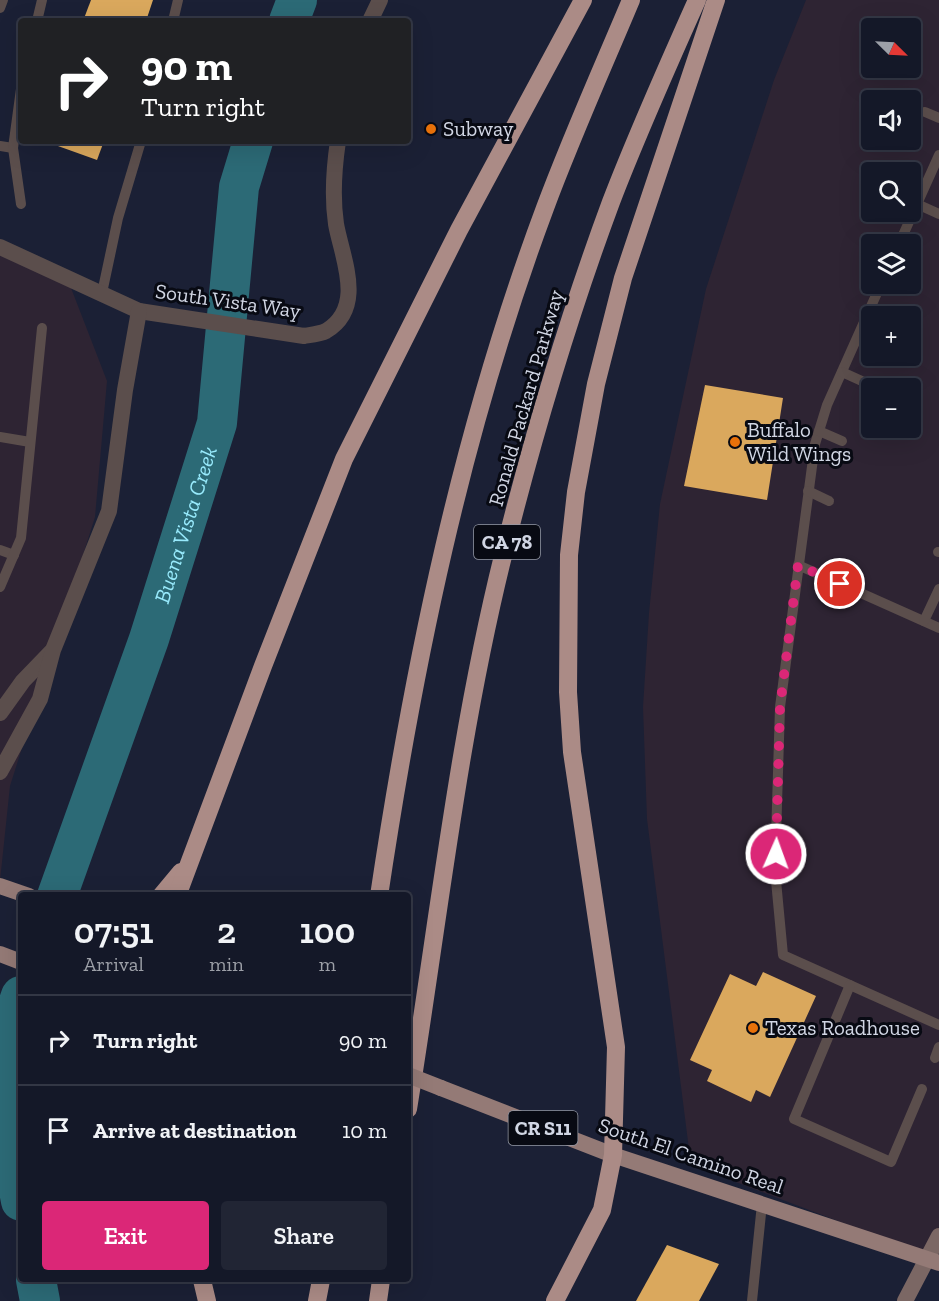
<!DOCTYPE html>
<meta charset="utf-8">
<style>
:root{--surface:#141828;--page:#212534;--text:#f1f3f6;--muted:#9da0a8;--line:#333745;--accent:#db2777}
body{margin:0;font-family:"Zilla Slab",serif;background:var(--page);color:var(--text);height:100vh;display:flex;flex-direction:column;font-size:22px;white-space:nowrap}
*{box-sizing:border-box;margin:0}
p{font-size:20px;color:var(--muted)}
.icon{flex:none;width:33px;height:33px;fill:none;stroke:currentColor;stroke-width:2;stroke-linecap:round;stroke-linejoin:round}
.map{position:relative;flex:1;overflow:hidden}
.sheet{position:absolute;left:18px;top:892px;width:393px;height:390px;display:flex;flex-direction:column;background:var(--surface);border-radius:6px;box-shadow:0 6px 24px #0002,0 0 0 2px var(--line)}
.sheet>*{flex:none}
.guide{position:absolute;left:18px;top:18px;width:393px;height:126px;border-radius:6px;box-shadow:0 6px 24px #0002,0 0 0 2px var(--line);background:#202124;color:#fff;overflow:hidden}
.needle{width:39px;rotate:114deg}
.tools{position:absolute;left:861px;top:18px;display:grid;gap:12px}
.tools a{display:grid;place-items:center;width:60px;height:60px;border-radius:6px;background:var(--surface);box-shadow:0 6px 24px #0002,0 0 0 2px var(--line);font-size:30px}
.pin{position:absolute;display:grid;place-items:center;width:51px;height:51px;color:#fff;margin:-26px;border:3px solid #fff;border-radius:50%;box-shadow:0 2px 6px #0007}
.me{position:absolute;width:66px;margin:-33px;rotate:2deg;stroke-linejoin:round;filter:drop-shadow(0 0 4px #0008)}
.turn{display:flex;align-items:center;gap:21px;height:126px;padding:0 24px;font-size:27px}
.turn .icon{width:78px;height:78px;stroke-width:2.5}
.turn b{display:block;font-size:42px;line-height:51px}
.eta{display:flex;justify-content:space-evenly;align-items:center;height:102px;text-align:center}
.eta b{font-size:36px;font-weight:600;line-height:42px}
.action{display:flex;gap:12px;margin-top:auto;padding:12px 24px}
.action a{flex:1;height:69px;border-radius:6px;background:var(--accent);color:#fff;font-size:24px;font-weight:600;line-height:69px;text-align:center}
.action a+a{background:var(--page);color:var(--text)}
ul{padding:0;list-style:none}
li{display:flex;align-items:center;gap:18px;height:90px;padding:0 24px;border-top:2px solid var(--line)}
li div{flex:1}
li b{display:block;font-size:22px}
li em{font-style:normal}
.map>svg:first-child{display:block}
.commercial{fill:#2e2433;fill-rule:evenodd}
.lines{fill:none;stroke-linecap:round;stroke-linejoin:round}
.river{stroke:#2c6a76;stroke-width:40}
.building{fill:#daa85d}
.service{stroke:#5b4e4c;stroke-width:10}
.minor{stroke:#5b4e4c;stroke-width:16}
.secondary{stroke:#7b6764;stroke-width:16}
.primary{stroke:#947a76;stroke-width:16}
.motorway{stroke:#ab8b86;stroke-width:18}
.primary-bridge{stroke:#947a76;stroke-width:16}
.route{stroke:#db2777;stroke-width:10;stroke-dasharray:0 18}
.food-dot{fill:#e8710a;stroke:#080a13;stroke-width:2}
.labels{text-anchor:middle;stroke-width:6;stroke-linejoin:round;paint-order:stroke}
.shield{fill:#080a13;stroke:#9599a5;stroke-width:1.5}
.shield-label{font-size:20px;font-weight:bold;fill:#d1d6e4}
.poi-label{font-size:21px;fill:#d1d6e4;stroke:#080a13;text-anchor:start}
.street-label{font-size:21px;fill:#d1d6e4;stroke:#080a13}
.water-label{font-size:22px;font-style:italic;fill:#98eafc;stroke:#080a13}
</style>
<div class="map">
<svg width="939" height="1301" viewBox="0 0 939 1301">
<rect width="100%" height="100%" fill="#1b2035"/>
<g class="commercial">
<path d="M806,0H939V1228L927,1255L691,1165L647,819L643,707L649,613L660,504L706,289L774,80ZM872,28H910V68H872ZM872,100H910V140H872ZM872,172H910V212H872ZM872,244H910V284H872ZM872,316H910V356H872ZM872,388H910V428H872Z"/>
<path d="M0,246L66,275L107,381L95,517L10,786L0,881Z"/>
</g>
<g class="lines">
<g class="river">
<path d="M289,21L297,0"/>
<path id="s1" d="M57,896L149,639L217,423L239,187L253,141"/>
<path d="M21,996L10,1026L12,1155L21,1201"/>
<path d="M36,1280L40,1301"/>
</g>
</g>
<g class="building">
<path d="M91,0H153L146,21H83Z"/>
<path d="M44,141H104L97,160Z"/>
<path d="M705,385L783,398L767,500L684,486Z"/>
<path d="M763,972L816,996L770,1097L756,1090L751,1102L707,1081L712,1070L690,1060L730,974L756,986Z"/>
<path d="M667,1245L719,1264L699,1301H636Z"/>
</g>
<g class="lines">
<g class="service">
<path d="M0,8L3,0"/>
<path d="M37,21L42,0"/>
<path d="M173,21L178,0"/>
<path d="M925,112L939,118"/>
<path d="M0,146L13,148"/>
<path d="M21,204L13,148L21,89"/>
<path d="M917,204L939,214"/>
<path d="M899,244L939,155"/>
<path d="M910,269L916,271"/>
<path d="M881,284L827,405L815,444L780,707L775,870L783,955L939,1025"/>
<path d="M102,293L118,218L141,141"/>
<path d="M842,372L864,382"/>
<path d="M819,431L842,441"/>
<path d="M0,437L30,442"/>
<path d="M808,491L829,501"/>
<path d="M0,550L14,555"/>
<path d="M938,552H939"/>
<path d="M798,565L939,628"/>
<path d="M0,587L21,538L42,328"/>
<path d="M924,621L939,589"/>
<path d="M850,985L794,1119L891,1162L922,1089"/>
<path d="M935,1058L939,1047"/>
<path d="M752,1301L762,1204"/>
</g>
<g class="minor">
<path d="M370,21L380,0"/>
<path d="M0,247L139,311L304,336C310,335 320,334 326,331C366,307 342,258 336,224C332,197 334,168 338,141"/>
<path d="M0,713L23,681L51,652"/>
<path d="M0,772L40,699L53,650L109,511L125,390L139,311"/>
</g>
<path class="secondary" d="M905,1301L939,1236"/>
<g class="primary">
<path d="M0,886L29,896"/>
<path d="M0,954L21,962"/>
<path d="M441,1088L613,1155L939,1263"/>
</g>
<g class="motorway">
<path d="M161,896L181,872"/>
<path d="M177,896L263,666L344,459L459,230L583,0"/>
<path d="M379,896C414,662 462,430 545,208C571,138 602,69 631,0"/>
<path d="M408,1109C438,924 458,737 503,556C533,436 568,318 611,202C637,134 667,67 697,0"/>
<path d="M202,1280L207,1301"/>
<path d="M317,1301L321,1280"/>
<path d="M378,1301L381,1280"/>
<path d="M555,1301L602,1210L613,1155L616,1047L572,752L568,692L569,555L576,492L596,384L623,278L716,0"/>
</g>
<path class="primary-bridge" d="M408,1075L441,1088"/>
</g>
<g class="lines">
<path class="route" d="M776,854L780,707L798,565L840,584"/>
</g>
<g class="food-dot">
<circle cx="431" cy="129" r="6"/>
<circle cx="735" cy="442" r="6"/>
<circle cx="753" cy="1028" r="6"/>
</g>
<g class="labels">
<g class="shield">
<rect x="474" y="525" width="66" height="34" rx="4.5"/>
<rect x="508.5" y="1111" width="69" height="34" rx="4.5"/>
</g>
<g class="shield-label">
<text x="507" y="549">CA 78</text>
<text x="543" y="1135">CR S11</text>
</g>
<g class="poi-label">
<text x="443" y="136">Subway</text>
<text x="747" y="437">Buffalo<tspan x="747" dy="24">Wild Wings</tspan></text>
<text x="765" y="1035">Texas Roadhouse</text>
</g>
<g class="street-label">
<text transform="translate(228 301) rotate(8)" y="7">South Vista Way</text>
<text transform="translate(526 398) rotate(-74)" y="7">Ronald Packard Parkway</text>
<text transform="translate(691 1156) rotate(19)" y="7">South El Camino Real</text>
</g>
<g class="water-label">
<text dy="8" stroke="none"><textPath href="#s1" startOffset="393">Buena Vista Creek</textPath></text>
</g>
</g>
</svg>
<div class="tools">
<a><svg class="needle" viewBox="-14 -14 28 28"><path d="M0-13l5 13h-10z" fill="#e53935"/><path d="M0 13l5-13h-10z" fill="#9da0a8"/></svg></a>
<a><svg class="icon" aria-label="sound" viewBox="0 0 24 24"><path d="M4 9h4l5-4v14l-5-4H4zM17 9q2 3 0 6"/></svg></a>
<a><svg class="icon" aria-label="search" viewBox="0 0 24 24"><circle cx="10" cy="10" r="6"/><path d="M15 15l6 6"/></svg></a>
<a><svg class="icon" aria-label="layers" viewBox="0 0 24 24"><path d="M12 4l9 5-9 5-9-5zM3 14l9 5 9-5"/></svg></a>
<a>+</a>
<a>−</a>
</div>
<div class="pin" style="left:840px;top:584px;background:#d93025"><svg class="icon" aria-label="arrive" viewBox="0 0 24 24"><path d="M6 21V4h12l-3 4 3 4H6"/></svg></div>
<svg class="me" style="left:776px;top:854px" viewBox="-20 -20 40 40"><circle r="17" fill="#db2777" stroke="#fff" stroke-width="3"/><path d="M0-11L8 9 0 5-8 9z" fill="#fff"/></svg>
<div class="guide">
<div class="turn"><svg class="icon" aria-label="right" viewBox="0 0 24 24"><path d="M7 20v-9h11M14 6l5 5-5 5"/></svg><div><b>90 m</b>Turn right</div></div>
</div>
<section class="sheet">
<div class="eta">
<div><b>07:51</b><p>Arrival</p></div>
<div><b>2</b><p>min</p></div>
<div><b>100</b><p>m</p></div>
</div>
<ul>
<li><svg class="icon" aria-label="right" viewBox="0 0 24 24"><path d="M7 20v-9h11M14 6l5 5-5 5"/></svg><div><b>Turn right</b></div><em>90 m</em></li>
<li><svg class="icon" aria-label="arrive" viewBox="0 0 24 24"><path d="M6 21V4h12l-3 4 3 4H6"/></svg><div><b>Arrive at destination</b></div><em>10 m</em></li>
</ul>
<div class="action"><a>Exit</a><a>Share</a></div>
</section>
</div>
